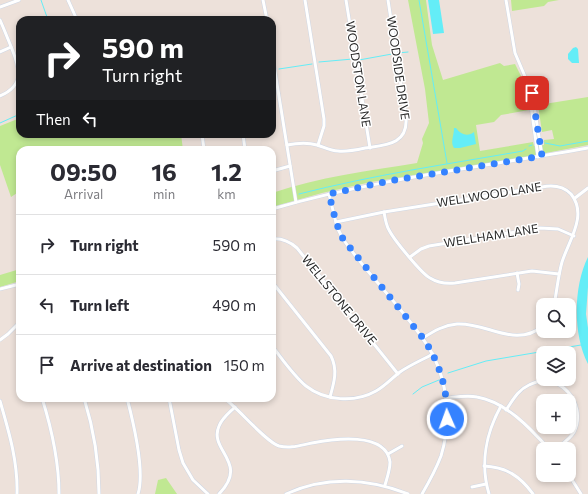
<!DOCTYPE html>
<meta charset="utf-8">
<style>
:root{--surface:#fff;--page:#f2f2f3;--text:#2b2b33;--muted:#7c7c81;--line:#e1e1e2}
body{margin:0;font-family:Commissioner,sans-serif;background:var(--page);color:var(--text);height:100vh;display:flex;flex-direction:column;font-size:15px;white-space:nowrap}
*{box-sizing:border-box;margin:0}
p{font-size:13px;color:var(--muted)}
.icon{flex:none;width:22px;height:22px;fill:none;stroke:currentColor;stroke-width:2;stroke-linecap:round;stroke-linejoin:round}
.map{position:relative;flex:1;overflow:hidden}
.panel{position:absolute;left:16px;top:146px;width:260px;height:256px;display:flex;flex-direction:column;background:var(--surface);border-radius:12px;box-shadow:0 2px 6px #0003}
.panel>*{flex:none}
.top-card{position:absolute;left:16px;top:16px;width:260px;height:122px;border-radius:12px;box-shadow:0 2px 6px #0003;background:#202124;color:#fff;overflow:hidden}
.buttons{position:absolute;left:536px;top:298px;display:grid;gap:8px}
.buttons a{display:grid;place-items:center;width:40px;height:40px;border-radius:8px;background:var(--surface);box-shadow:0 2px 6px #0003;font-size:20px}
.pin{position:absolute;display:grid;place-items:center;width:34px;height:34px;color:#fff;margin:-17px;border-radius:8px;box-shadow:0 2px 6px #0006}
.me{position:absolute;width:44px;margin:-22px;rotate:358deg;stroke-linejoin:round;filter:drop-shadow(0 0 3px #0008)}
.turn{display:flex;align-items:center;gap:14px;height:84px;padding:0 20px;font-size:18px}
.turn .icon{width:52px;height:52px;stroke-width:2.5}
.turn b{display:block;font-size:28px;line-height:34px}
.then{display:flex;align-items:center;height:38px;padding:0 20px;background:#0003;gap:8px;font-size:15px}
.eta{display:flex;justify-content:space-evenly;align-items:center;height:68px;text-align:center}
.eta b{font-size:24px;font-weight:700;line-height:28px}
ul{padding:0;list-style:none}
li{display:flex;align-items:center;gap:12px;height:60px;padding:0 20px;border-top:1px solid var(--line)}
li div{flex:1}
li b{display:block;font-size:15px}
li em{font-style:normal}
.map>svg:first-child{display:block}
.green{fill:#c0e892}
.water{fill:#64edf7}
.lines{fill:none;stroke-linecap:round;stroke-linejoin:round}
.stream{stroke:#64edf7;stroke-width:1}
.minor-casing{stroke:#cfd7e4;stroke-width:4}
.minor{stroke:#fff;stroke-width:3}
.route{stroke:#3582ff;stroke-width:7;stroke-dasharray:0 12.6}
.labels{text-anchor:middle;stroke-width:3;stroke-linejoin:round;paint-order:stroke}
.street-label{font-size:12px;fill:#292929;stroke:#fff}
</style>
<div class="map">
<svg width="588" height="494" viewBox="0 0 588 494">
<rect width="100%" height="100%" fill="#ede1da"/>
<g class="green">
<path d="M408,0H426L432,45L443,80L500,63L504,66L515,64L525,84L529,110L501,115L494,122L476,125L480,151L533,142L534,146L544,145V140L554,139L552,130L542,132L538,105L588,97V145L509,160L371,182L322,193L272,207V193C319,177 368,171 417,163L423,143L422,139L429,123L425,89Z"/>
<path d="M511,0H559L548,2L544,6L512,11Z"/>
<path d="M20,118V134H181L183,150H20V191L11,197L0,165V126Z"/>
<path d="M20,269V281L0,287V275Z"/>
<path d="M166,478L177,494H155L158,480Z"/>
</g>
<g class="water">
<path d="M428,0H439L444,33L433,34Z"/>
<path d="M573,48L576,47L578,49L579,63H572L568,59V54Z"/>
<path d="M454,128H456C461,135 468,137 474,132L476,144L460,148H454C450,142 454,136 454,128Z"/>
<path d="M588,257V287L586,314L588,328V364C573,335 573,287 588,257Z"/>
</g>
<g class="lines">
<g class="stream">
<path d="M41,0L48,20"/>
<path d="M419,0L447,163"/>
<path d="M398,53L408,52"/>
<path d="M359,60L392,54"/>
<path d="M319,62L353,59"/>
<path d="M279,69L312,64"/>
<path d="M0,123L20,114"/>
<path d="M545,143L560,146L588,141"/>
<path d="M529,146L532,145"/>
<path d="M299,194C373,175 448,164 523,151L526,149"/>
<path d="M448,373L486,361L581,345"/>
<path d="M413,394L422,387L439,380"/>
</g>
<g class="minor-casing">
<g id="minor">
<path d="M68,0L77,20"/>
<path d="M263,0L267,20"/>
<path d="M305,0L324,119V126L318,145"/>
<path d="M346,0L370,148"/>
<path d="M506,0L515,53L532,93L542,156"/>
<path d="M0,7L19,0"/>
<path d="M0,20C4,29 8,39 12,49C20,69 25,85 0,96"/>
<path d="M181,20H210"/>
<path d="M0,52L11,47"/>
<path d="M272,53L296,202"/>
<path d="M528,84L538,157"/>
<path d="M202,134L204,150"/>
<path d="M243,134L245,150"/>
<path d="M287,145C297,143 307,142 317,145C324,147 330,151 338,151C347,152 356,150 365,148C385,145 408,145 406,118L388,0"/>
<path d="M272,171L290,166"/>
<path d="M329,194L337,227L343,239C367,274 399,304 423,339C447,372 453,417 441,456C436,469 429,482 422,494"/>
<path d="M575,198L588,188"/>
<path d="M272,209C375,179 482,167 588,148"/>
<path d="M384,212C385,218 386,225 389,230C394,240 422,274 430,278C438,283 446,284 455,283L532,271L559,274"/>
<path d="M336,222L384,212L542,187C552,185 563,186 571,194C588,215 569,240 562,262C558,276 557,291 554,305"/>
<path d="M272,239C282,238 289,241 297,248L398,374"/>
<path d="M410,257L421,249L429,246L540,228L558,229L574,236"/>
<path d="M517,273L519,284L518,290"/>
<path d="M272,282L331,356C338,370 334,383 330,397"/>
<path d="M0,289L20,284"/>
<path d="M423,338C434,331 444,325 457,324C487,322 515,349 543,326"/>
<path d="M0,340L8,334L20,322"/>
<path d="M272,346C283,360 293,375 306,386C325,401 355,403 376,391C385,386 392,378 400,372C410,365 422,360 433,354"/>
<path d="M42,398C52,430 59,461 59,494"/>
<path d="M84,398C94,430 99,461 99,494"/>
<path d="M127,398C133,421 145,472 138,494"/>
<path d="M169,398L179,450L183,463L193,480L208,494"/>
<path d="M224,398C239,409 265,441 279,446C291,449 301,445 312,443C333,439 386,431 390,462C390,470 387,478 385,485"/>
<path d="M446,398C456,397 467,395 477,397C506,402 530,428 549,449"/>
<path d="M0,401C9,432 18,462 17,494"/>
<path d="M506,410C513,400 518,390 529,385C558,369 588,403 574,432C570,439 562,444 556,449"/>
<path d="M388,454L402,446"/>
<path d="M484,466C506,467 520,476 533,494"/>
<path d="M569,475L581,494"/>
<path d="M472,487L486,484"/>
<path d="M219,494C250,462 208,451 219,426C222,418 229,413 235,407"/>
<path d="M286,494C325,476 368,478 408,494"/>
<path d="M489,494C480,464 486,433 501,406"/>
</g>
</g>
<use href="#minor" class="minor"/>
</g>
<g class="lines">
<path class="route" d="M447,419C448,390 439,361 423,338L343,239L336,222L329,194L389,181L542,156L532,93"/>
</g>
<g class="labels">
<g class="street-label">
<text transform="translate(398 68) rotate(82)" y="4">WOODSIDE DRIVE</text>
<text transform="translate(358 74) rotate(81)" y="4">WOODSTON LANE</text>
<text transform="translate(489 195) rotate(-9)" y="4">WELLWOOD LANE</text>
<text transform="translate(491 236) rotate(-9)" y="4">WELLHAM LANE</text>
<text transform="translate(339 300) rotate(51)" y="4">WELLSTONE DRIVE</text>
</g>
</g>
</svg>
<div class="buttons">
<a><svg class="icon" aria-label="search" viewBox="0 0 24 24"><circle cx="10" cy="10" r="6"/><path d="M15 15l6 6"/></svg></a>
<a><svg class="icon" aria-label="layers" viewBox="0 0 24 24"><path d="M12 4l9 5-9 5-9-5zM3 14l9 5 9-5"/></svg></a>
<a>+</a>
<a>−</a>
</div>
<div class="pin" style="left:532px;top:93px;background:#d93025"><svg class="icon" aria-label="arrive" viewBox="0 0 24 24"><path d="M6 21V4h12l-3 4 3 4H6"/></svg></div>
<svg class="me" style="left:447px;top:419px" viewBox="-20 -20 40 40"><circle r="17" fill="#3582ff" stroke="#fff" stroke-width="3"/><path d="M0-11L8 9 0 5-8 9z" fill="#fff"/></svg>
<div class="top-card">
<div class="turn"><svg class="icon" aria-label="right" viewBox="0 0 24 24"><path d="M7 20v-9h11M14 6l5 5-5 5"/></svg><div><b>590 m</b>Turn right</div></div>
<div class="then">Then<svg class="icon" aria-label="left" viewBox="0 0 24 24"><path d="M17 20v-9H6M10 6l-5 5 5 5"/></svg></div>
</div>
<section class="panel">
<div class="eta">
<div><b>09:50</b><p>Arrival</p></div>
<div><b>16</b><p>min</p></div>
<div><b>1.2</b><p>km</p></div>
</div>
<ul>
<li><svg class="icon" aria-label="right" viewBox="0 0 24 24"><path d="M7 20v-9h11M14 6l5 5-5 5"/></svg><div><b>Turn right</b></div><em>590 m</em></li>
<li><svg class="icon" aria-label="left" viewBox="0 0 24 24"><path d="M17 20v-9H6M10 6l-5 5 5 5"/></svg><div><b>Turn left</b></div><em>490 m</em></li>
<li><svg class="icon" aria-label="arrive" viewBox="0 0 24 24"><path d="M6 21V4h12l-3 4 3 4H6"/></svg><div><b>Arrive at destination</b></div><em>150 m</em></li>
</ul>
</section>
</div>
